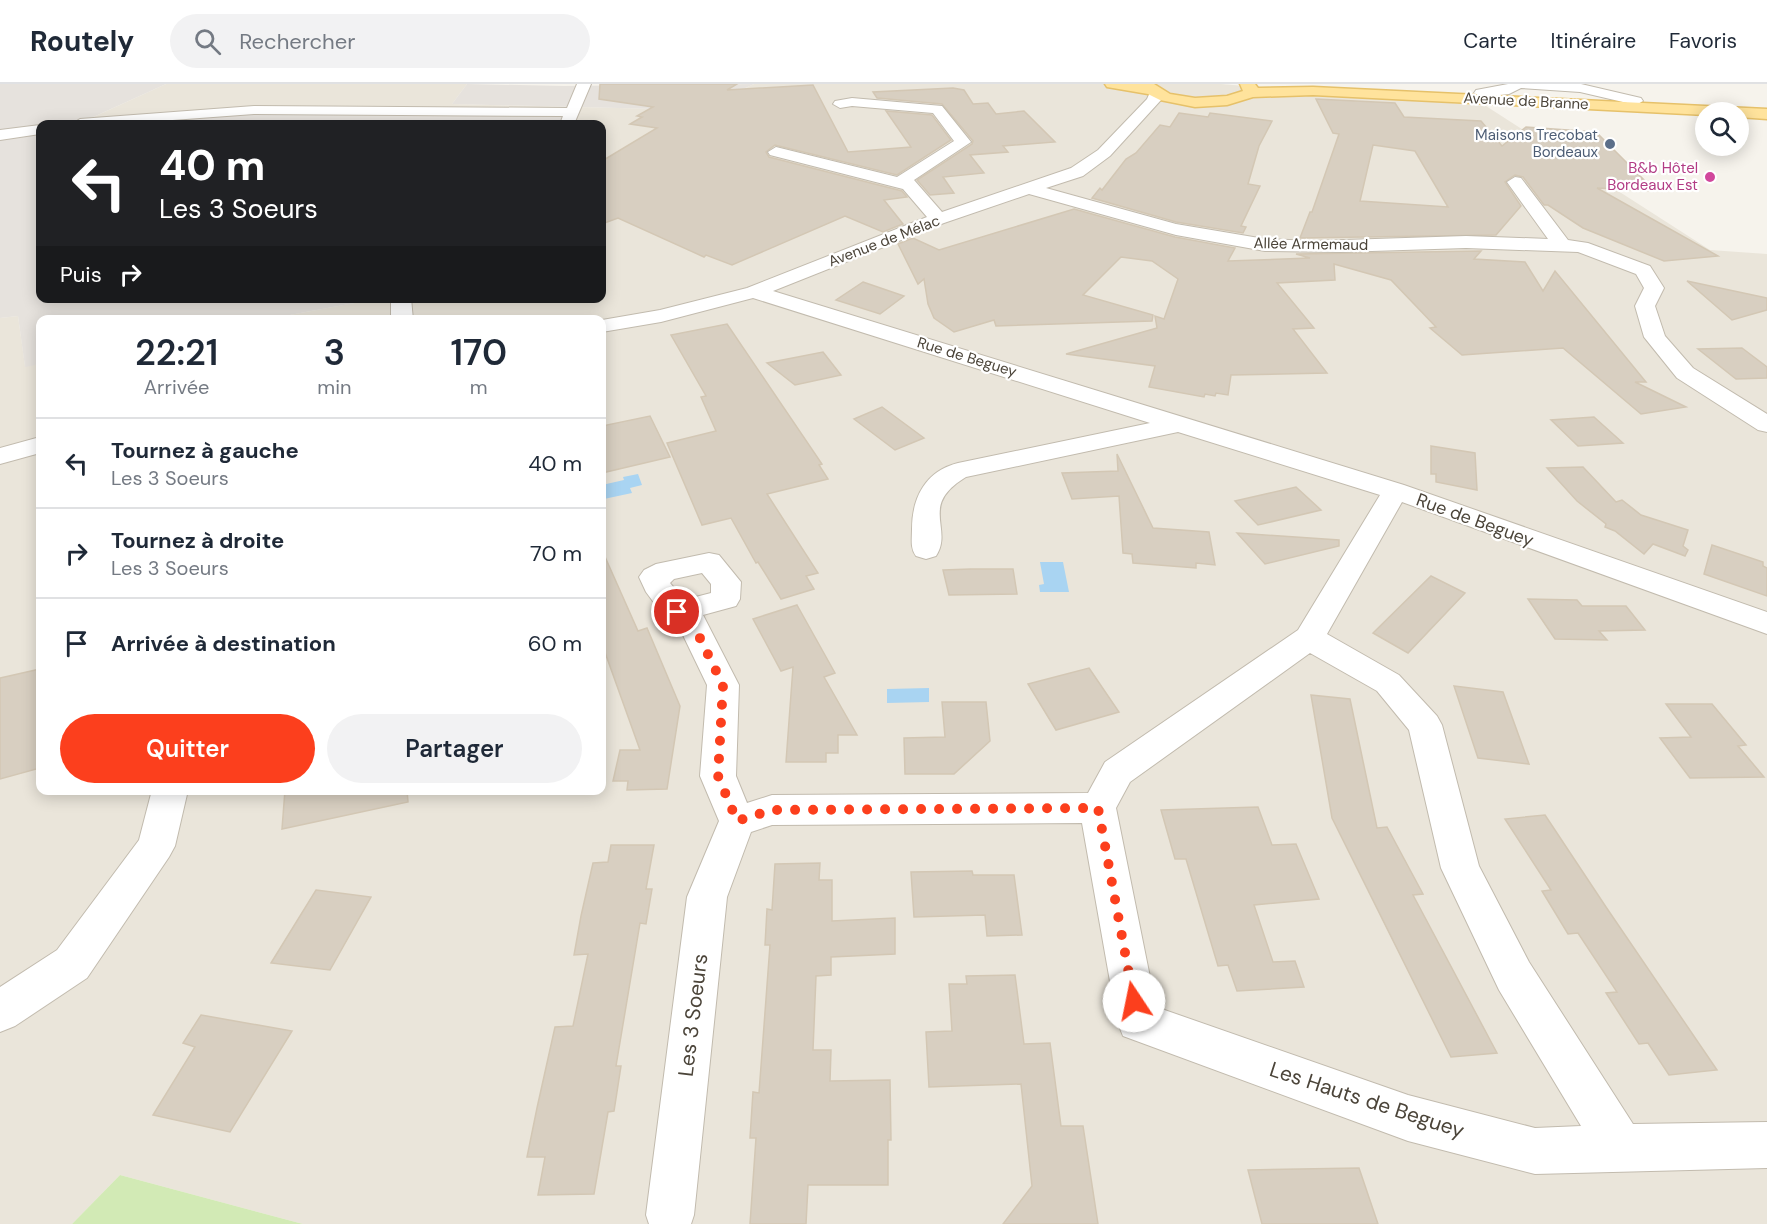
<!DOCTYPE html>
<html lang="fr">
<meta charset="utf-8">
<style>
:root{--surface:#fff;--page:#f2f2f3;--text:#1f2937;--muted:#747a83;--line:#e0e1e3;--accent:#fc3f1d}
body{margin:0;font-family:"DM Sans",sans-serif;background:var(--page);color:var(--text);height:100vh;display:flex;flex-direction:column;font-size:22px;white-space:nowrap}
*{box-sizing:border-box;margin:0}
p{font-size:20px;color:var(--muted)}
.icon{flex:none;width:33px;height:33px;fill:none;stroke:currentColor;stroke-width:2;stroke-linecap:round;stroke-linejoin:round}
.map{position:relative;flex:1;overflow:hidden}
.sheet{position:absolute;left:36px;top:231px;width:570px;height:480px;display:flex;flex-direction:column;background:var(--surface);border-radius:12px;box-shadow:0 3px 15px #0003}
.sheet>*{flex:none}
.top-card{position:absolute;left:36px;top:36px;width:570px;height:183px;border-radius:12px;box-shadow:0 3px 15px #0003;background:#202124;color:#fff;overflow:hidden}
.buttons{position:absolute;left:1695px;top:18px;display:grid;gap:12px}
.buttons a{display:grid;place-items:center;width:54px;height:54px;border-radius:50%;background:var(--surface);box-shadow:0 3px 15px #0003;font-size:30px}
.pin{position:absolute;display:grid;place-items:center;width:51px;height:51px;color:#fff;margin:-26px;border:3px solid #fff;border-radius:50%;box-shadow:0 2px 6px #0007}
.me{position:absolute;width:66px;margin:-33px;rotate:349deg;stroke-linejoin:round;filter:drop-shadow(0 0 4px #0008)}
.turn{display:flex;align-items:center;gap:21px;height:126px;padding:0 24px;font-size:27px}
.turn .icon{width:78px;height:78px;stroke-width:2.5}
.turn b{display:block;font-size:42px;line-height:51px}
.then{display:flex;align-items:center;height:57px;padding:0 24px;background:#0003;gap:12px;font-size:22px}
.eta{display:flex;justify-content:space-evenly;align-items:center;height:102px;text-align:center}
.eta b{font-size:36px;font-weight:600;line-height:42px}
.primary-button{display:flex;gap:12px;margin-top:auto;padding:12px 24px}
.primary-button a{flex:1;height:69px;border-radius:36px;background:var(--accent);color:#fff;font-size:24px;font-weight:600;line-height:69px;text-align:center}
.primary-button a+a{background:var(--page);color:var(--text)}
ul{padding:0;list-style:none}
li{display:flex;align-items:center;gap:18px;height:90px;padding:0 24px;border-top:2px solid var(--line)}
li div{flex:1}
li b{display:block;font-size:22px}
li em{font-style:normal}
header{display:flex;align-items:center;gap:36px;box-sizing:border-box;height:84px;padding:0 30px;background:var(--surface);border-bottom:2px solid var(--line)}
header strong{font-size:28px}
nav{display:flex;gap:33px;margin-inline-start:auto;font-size:21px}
.search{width:420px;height:54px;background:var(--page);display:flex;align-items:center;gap:15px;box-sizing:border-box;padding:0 21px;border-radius:33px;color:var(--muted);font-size:22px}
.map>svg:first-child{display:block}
.residential{fill:#eae5da}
.industrial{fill:#e6e2dd}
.green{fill:#d2eab5}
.water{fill:#a9d4f2}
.building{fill:#d8cfc1;stroke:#d3c7b4;stroke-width:1.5;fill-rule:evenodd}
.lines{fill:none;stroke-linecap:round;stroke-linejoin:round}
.minor-casing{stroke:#c2bbae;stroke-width:2}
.major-casing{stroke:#e6c16a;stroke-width:3}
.minor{fill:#fff;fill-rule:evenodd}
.major{fill:#ffe39c;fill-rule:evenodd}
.route{stroke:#fc3f1d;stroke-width:10;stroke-dasharray:0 18}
.service-dot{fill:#5c6f8a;stroke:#fff;stroke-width:2}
.hotel-dot{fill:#d1479c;stroke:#fff;stroke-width:2}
.labels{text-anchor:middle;stroke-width:4.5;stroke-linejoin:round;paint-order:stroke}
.far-street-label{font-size:15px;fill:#4b4439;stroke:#fff}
.far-service-label{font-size:15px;fill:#4e5e75;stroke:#fff;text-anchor:end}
.far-hotel-label{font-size:15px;fill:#b23c85;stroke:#fff;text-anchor:end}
.street-label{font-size:18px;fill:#4b4439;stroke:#fff}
.near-street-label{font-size:21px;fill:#4b4439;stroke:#fff}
</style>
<header>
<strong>Routely</strong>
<div class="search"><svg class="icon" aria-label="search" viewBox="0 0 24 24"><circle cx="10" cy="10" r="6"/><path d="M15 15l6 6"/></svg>Rechercher</div>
<nav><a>Carte</a><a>Itinéraire</a><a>Favoris</a></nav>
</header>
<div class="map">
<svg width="1767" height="1140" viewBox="0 0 1767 1140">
<rect width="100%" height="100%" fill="#f6f3ec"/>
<path class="residential" d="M166,0H467L452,20L698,26L754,0H1221L1486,22L1710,166L1767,170V1140H303L120,1091L72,1140H0V234L18,232L25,282L40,280V706H602V236L268,235L376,215L602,214V138L709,101L668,85L602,104V40L179,27L89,35Z"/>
<g class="industrial">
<path d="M0,0H166L91,34L179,27L264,24L572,28L567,40H40V214L376,215L268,235L40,236V280L25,283L18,232L0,234Z"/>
<path d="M467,0L564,2L754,0L698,26L452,20Z"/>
</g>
<path class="green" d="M120,1091L303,1140H72Z"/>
<g class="water">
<path d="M638,390L642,401L630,404L632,409L604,415L602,401L624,396L623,393Z"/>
<path d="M1040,478H1063L1069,508H1040L1039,501L1044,500Z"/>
<path d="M929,604V618L887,619V605Z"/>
</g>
<g class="building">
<path d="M600,0H737L727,6L813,1L848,68L911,63L886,27L932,31L951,56L897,91L775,61L766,68L769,73L902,107L907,113L884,116L903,140L883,148L845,132L732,181L706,171L704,173L618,134L602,140V77L657,44L630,40L642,33L637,32L653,23L599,15Z"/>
<path d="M953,4L964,6L973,20L988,19L996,30L1024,27L1055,58L1003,62L1008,68L970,71L984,89L943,93L954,109L930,111L917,96L972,60L973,57L942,20L877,14L873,8Z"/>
<path d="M1316,15L1395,19L1404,33L1481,37L1502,62L1526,43L1596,48L1655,107L1597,104L1718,172L1664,177L1583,144L1548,121H1544L1523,93L1515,91L1505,98L1521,122L1496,151L1300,154L1310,128H1312L1339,50L1333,49ZM1373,61L1415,67L1448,123L1360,117Z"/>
<path d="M1179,29L1208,33L1210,29L1272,37L1259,62L1248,100L1260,102L1241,142L1246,143L1243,149L1176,138L1092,114L1100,104L1102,106L1126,75L1136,69L1160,41L1170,43Z"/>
<path d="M1074,125L1175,153L1235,164L1228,177L1310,174L1296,170L1481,167L1474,175L1525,178L1543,207L1555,187L1646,298H1635L1686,323L1641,330L1563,264L1462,271L1430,244L1436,243L1391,196L1334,180L1335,196L1277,199L1314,244L1293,245L1327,289L1231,291L1228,311L1216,309L1215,312L1205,310L1204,313L1149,303L1155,282L1066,270L1157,244L1155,232L1164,235L1178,195L1152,177L1121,173L1083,211L1153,231L1152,237L996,242L994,236L954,248L934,234L928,220L924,195L918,200L898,160L913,154L939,166Z"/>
<path d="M1687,197L1767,214V226L1732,236Z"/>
<path d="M863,198L904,212L880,230L836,216Z"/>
<path d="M727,240L822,380L819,381L828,395L767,410L818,489L806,492L814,505L781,515L758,478L756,479L731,434L702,441L667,359L716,347L701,313L706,312L671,251Z"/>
<path d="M1742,264L1767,283V294L1736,295L1698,265Z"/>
<path d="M823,268L841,291L795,301L767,279Z"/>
<path d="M882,323L924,354L895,366L854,335Z"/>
<path d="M650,332L670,373L602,389V342Z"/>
<path d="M1594,333L1623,359L1578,362L1551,336Z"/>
<path d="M1431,362L1475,369L1477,406L1436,398V390H1431Z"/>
<path d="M1117,370L1153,444L1209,448L1215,481L1196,479V484L1133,479L1132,470L1123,469L1119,412L1072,415L1062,389L1118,387Z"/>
<path d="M1583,383L1616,418L1622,416L1641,431L1688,446L1683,462L1688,466L1685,472L1653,460L1644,470L1615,447L1605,443L1606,440L1577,417L1547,384Z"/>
<path d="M1296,403L1321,426L1258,441L1235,417Z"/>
<path d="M1237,449L1339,456V462L1265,480Z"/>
<path d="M1712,461L1763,478V482L1767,484V512L1704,490Z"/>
<path d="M602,466L638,547L647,544L680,622L667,705L627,706L628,697H613L620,666H640L602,560Z"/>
<path d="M971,485H1013L1017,510L949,511L943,486Z"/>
<path d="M1431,492L1465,509L1408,569L1373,549Z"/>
<path d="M1528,515L1577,516L1582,522H1626L1645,546L1599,547L1607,556L1555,555Z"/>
<path d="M797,521L835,589L824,593L857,651H838V669H826V678H786L793,583L781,587L753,535Z"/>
<path d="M1089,584L1119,628L1056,646L1028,600Z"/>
<path d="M40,585V684L0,695V594Z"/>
<path d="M1454,602L1503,608L1529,680L1478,674Z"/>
<path d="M1311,611L1350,615L1377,744L1387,743L1423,810L1413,811L1497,969L1451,973L1332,734Z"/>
<path d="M942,618H986L990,657L954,690H905L904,654L945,653Z"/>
<path d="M1666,620H1712L1746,661L1738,662L1764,693L1690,694L1660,654L1691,653Z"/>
<path d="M285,706H407L408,718L282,745Z"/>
<path d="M1258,723L1272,761L1296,760L1319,815L1254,821L1273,878L1295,877L1304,903L1237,907L1228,881L1218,882L1186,775H1175L1161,726Z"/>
<path d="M1545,731L1606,823L1717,986L1669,991L1648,959L1639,960L1606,909L1617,908L1578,849L1568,850L1542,807L1551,806L1505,735Z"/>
<path d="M611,761H654L646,805H652L646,840L640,839L616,982H621L614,1027L608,1028L594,1110L538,1111L545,1073H527L537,1024L555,943L573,942L588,870L574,871L581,832L593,779L608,778Z"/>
<path d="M820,779L819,796H832V837L895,834V870L831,873V891L816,892L813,966H831L830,997L890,996L891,1056H888V1101H808L806,1140H750L756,1054H750L753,1008L759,1009L770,861H765L767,825L772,826L775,780Z"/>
<path d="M972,787L973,791H1014L1022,851L987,852L985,831L914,833L911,788Z"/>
<path d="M316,806L371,813L330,886L271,879Z"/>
<path d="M1015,891L1024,960L1050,959L1061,1042H1083L1098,1140H1003L1032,1102L1021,1000L929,1003L926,948L952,947L949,900H967L966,892Z"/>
<path d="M201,931L292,947L230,1048L153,1031L195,963L183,959Z"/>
<path d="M1359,1084L1378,1140H1262L1248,1086Z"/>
</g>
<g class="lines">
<g class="minor-casing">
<g id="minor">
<path d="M577,0H591L574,40H560L563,32L254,30L118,40H72L80,35L254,22L567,24Z"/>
<path d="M1508,0H1581L1641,14L1643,17L1636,21L1580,8L1521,4L1509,10L1481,13L1474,9L1476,6Z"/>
<path d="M1156,5L1163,9L1161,16L1110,72L1083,92L1046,104L1176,140L1265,155L1315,157L1466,152L1548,155L1507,98L1515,93L1521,94L1568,156L1588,159L1650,182L1664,204L1655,222L1665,252L1693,284L1767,330V348L1758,346L1677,294L1644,253L1635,222L1644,204L1636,190L1578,168L1466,164L1340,168L1265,167L1176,151L1029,110L944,139L773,207L1404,401L1767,528V550L1402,418L1327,550L1399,591L1437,632L1442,641L1479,782L1529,878L1633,1040L1767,1038V1084L1535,1090L1408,1057L1123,952L1117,937L1082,739L772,741L751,748L727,813L694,1131L691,1140H649L646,1131L687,813L719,737L700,692L707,601L680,545L666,535L646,508L639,493L644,486L656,480L709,469L719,471L741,498L740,515L736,522L703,531L739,601L736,692L747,719L772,711L1088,709L1105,678L1298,546L1380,411L1178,348L966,393C918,422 954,444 936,472L926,475L916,472C910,464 912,455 912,445C912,413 926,387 958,379L1150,339L753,214L661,238L602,248V236L660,226L747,204L927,133L903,105L770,71L768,68L776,63L897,93L954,57L933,29L852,22L840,24L833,20L835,17L852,14L942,22L971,58L914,96L942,128L1071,84L1098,66L1147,15L1151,6ZM702,489L711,500V509L684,516L670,499L674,495ZM1310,569L1377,607L1409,646L1441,784L1499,906L1581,1042L1535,1044L1408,1011L1156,923L1116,724L1130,698Z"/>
<path d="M40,41V50L0,56V46Z"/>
<path d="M391,214H411L413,236H391Z"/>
<path d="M40,353V369L0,380V364Z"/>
<path d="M152,706H188L175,762L169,773L87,894L15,942L0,948V903L57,866L139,756Z"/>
</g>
</g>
<g class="major-casing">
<path id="major" d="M1105,0H1154L1170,10L1195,14L1227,12L1243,7L1240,0H1255L1258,4L1313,3L1767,25V35L1738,33V28H1706V31L1313,11L1253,13L1227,21L1195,23L1160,16L1148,10L1107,3Z"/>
</g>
<use href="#minor" class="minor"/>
<use href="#major" class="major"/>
</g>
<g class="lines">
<path class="route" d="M677,528L692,538L723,601L718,692L737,737L772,726L1098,724L1134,917"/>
</g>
<circle class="service-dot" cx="1610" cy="60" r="6"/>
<circle class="hotel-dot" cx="1710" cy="93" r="6"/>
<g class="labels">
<g class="far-street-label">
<text transform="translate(1526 17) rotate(3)" y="5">Avenue de Branne</text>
<text transform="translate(884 157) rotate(-21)" y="5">Avenue de Mélac</text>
<text transform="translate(1311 160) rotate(1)" y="5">Allée Armemaud</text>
<text transform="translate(967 273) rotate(17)" y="5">Rue de Beguey</text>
</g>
<g class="far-service-label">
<text x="1598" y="56">Maisons Trecobat<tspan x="1598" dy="17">Bordeaux</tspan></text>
</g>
<g class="far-hotel-label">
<text x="1698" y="89">B&amp;b Hôtel<tspan x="1698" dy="17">Bordeaux Est</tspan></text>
</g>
<g class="street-label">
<text transform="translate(1475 436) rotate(20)" y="6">Rue de Beguey</text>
</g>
<g class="near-street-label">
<text transform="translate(693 931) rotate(-83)" y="7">Les 3 Soeurs</text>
<text transform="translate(1367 1016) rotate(18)" y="7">Les Hauts de Beguey</text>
</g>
</g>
</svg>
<div class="buttons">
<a><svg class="icon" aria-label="search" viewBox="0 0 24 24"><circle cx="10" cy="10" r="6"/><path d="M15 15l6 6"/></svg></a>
</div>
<div class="pin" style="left:677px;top:528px;background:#d93025"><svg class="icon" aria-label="arrive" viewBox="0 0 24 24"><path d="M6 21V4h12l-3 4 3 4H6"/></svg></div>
<svg class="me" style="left:1134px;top:917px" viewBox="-20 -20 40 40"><circle r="19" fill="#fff"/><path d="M0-13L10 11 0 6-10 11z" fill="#fc3f1d"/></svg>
<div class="top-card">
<div class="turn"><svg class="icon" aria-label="left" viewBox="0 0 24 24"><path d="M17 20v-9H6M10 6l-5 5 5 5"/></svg><div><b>40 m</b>Les 3 Soeurs</div></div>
<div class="then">Puis<svg class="icon" aria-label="right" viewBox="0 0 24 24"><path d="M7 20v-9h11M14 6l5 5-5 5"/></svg></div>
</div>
<section class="sheet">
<div class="eta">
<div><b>22:21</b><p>Arrivée</p></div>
<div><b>3</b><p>min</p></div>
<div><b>170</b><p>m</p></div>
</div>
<ul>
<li><svg class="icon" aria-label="left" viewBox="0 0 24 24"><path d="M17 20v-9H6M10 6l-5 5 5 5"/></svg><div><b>Tournez à gauche</b><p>Les 3 Soeurs</p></div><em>40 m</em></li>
<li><svg class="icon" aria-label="right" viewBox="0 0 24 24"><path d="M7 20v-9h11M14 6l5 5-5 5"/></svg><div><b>Tournez à droite</b><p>Les 3 Soeurs</p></div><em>70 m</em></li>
<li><svg class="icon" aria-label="arrive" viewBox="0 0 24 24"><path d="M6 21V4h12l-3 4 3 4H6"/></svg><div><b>Arrivée à destination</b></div><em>60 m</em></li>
</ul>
<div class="primary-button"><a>Quitter</a><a>Partager</a></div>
</section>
</div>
